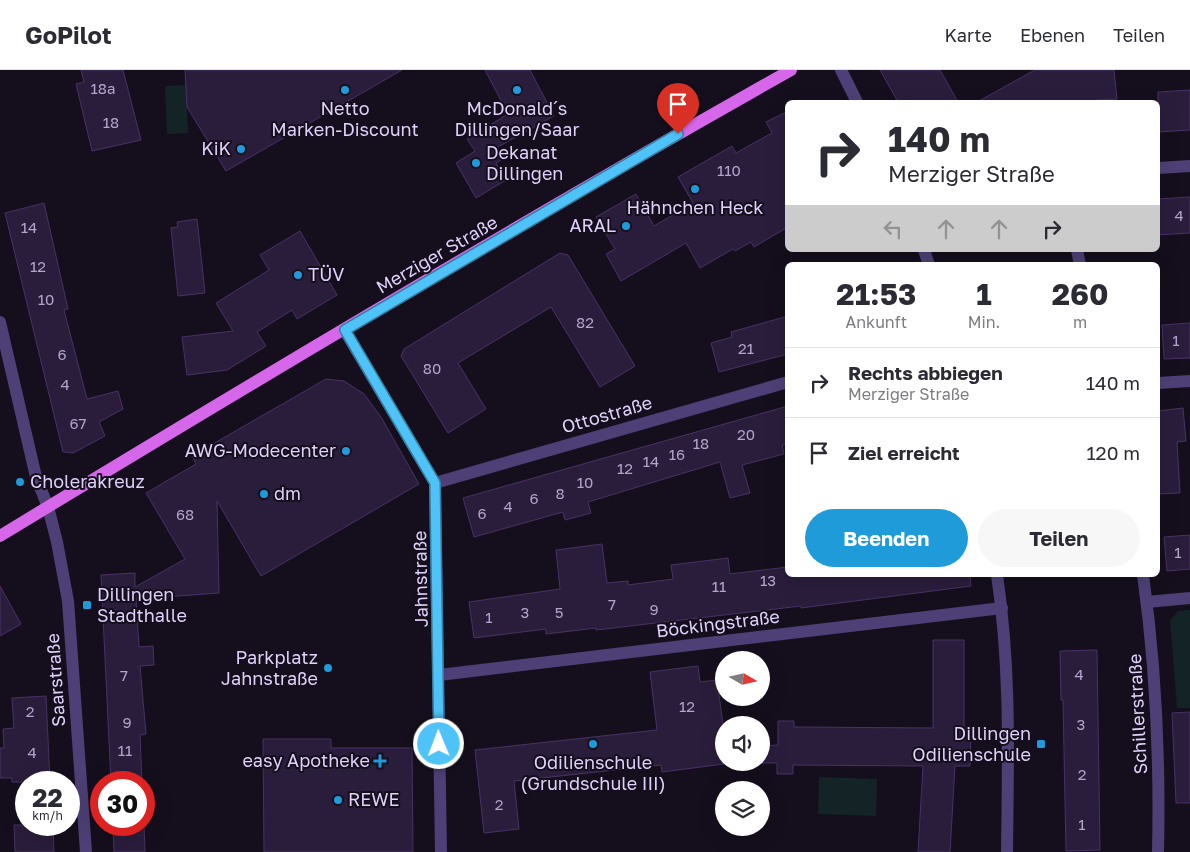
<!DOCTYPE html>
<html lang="de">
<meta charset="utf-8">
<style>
:root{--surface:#fff;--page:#f7f7f7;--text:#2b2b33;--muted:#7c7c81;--line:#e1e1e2;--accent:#1e9bd8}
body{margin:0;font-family:"Golos Text",sans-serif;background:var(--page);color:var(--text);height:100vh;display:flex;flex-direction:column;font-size:19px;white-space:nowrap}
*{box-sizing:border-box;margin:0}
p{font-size:16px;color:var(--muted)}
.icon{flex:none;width:28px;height:28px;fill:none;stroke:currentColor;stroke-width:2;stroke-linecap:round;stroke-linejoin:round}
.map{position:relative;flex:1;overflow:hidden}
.sheet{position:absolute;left:785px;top:192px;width:375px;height:315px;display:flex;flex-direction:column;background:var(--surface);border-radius:8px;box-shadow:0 5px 20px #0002}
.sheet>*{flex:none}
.banner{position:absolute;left:785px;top:30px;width:375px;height:152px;border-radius:8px;box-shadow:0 5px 20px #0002;background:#fff;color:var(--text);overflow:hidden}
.needle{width:32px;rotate:99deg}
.tools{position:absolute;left:715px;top:581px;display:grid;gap:10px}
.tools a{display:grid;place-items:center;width:55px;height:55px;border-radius:50%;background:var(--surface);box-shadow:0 5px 20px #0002;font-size:25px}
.speed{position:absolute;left:15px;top:701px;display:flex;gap:10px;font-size:25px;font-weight:700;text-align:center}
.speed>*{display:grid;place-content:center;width:65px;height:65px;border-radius:50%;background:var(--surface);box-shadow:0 5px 20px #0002;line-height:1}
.speed small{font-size:12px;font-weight:400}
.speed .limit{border:8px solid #d22;background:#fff;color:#111}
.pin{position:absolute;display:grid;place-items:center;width:42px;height:42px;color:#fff;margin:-51px -21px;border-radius:50% 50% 50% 0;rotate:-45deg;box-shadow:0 0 5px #0007}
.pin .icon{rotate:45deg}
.me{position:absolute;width:55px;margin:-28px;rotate:359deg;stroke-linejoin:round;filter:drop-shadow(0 0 4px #0008)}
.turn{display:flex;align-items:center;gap:18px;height:105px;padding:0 20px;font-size:22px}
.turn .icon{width:65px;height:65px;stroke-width:2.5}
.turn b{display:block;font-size:35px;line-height:42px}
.lanes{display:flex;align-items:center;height:48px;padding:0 20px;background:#0003;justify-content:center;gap:25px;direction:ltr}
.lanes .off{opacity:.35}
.eta{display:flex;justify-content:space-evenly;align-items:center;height:85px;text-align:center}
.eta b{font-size:30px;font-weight:700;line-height:35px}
.action{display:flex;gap:10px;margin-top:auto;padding:10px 20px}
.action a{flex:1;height:58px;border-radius:30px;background:var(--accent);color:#fff;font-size:20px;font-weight:700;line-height:58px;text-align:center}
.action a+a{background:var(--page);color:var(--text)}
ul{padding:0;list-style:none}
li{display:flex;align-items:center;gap:15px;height:70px;padding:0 20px;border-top:1px solid var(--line)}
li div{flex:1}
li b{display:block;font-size:19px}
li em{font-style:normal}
header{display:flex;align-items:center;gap:30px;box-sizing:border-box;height:70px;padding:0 25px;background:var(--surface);border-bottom:1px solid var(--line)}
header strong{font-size:24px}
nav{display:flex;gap:28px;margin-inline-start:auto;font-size:18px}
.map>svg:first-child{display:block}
.green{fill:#132326}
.building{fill:#2a1d3c;stroke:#483265}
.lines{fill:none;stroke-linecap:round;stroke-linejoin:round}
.minor{stroke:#4e4076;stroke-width:12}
.major{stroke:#d767ea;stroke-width:12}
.route-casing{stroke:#337fa1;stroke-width:12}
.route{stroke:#4fc3f7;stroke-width:9}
.poi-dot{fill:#1e9bd8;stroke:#150f1d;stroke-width:2}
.labels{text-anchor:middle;stroke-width:4;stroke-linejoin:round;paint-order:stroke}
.number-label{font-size:15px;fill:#b2a4ca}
.poi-label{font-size:18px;fill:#dfd1f9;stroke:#150f1d;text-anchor:end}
.street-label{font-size:18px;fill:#dfd1f9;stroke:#150f1d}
</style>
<header>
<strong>GoPilot</strong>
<nav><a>Karte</a><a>Ebenen</a><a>Teilen</a></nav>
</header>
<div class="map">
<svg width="1190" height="782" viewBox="0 0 1190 782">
<rect width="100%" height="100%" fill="#150f1d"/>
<g class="green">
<path d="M186,15L188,63L167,64L165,16Z"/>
<path d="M1190,540V638H1177L1170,550L1178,541Z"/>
<path d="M819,707L877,709L876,746L818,744Z"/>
</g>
<g class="building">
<path d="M81,0H123L141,70L92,81L76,14L84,12Z"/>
<path d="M185,0H402L226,101L187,37Z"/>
<path d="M485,0H530L554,46L496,78L503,89L496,93L506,110L476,128L456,93L475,81L467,69L508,44Z"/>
<path d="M880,0H940L958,32H898Z"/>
<path d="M1035,0H1114L1117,29L1096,30L1097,32H977Z"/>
<path d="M1190,20V60L1158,62V22Z"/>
<path d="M788,41V157L754,177L751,172L735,181L733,179L700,198L686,173L621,211L606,184L615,179L596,147L636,124L654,156L693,133L678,107L732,76L736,83L772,63L766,52Z"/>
<path d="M1190,127V163L1158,165V129Z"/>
<path d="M44,133L68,239L64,240L87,329L118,321L123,339L99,352L105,366L73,383L63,382L5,143Z"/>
<path d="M197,149L205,223L178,226L171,158L178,157L177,152Z"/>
<path d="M300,161L337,225L297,249L292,240L257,262L266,276L227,300L187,305L182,267L233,261L216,233L269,200L260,185Z"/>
<path d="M560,183L568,185L635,296L600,317L551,237L458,293L486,339L448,363L401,286L404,279Z"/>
<path d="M788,246V284L719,302L711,273L732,267L731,262Z"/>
<path d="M1190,253V288L1164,289L1162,255Z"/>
<path d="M326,309L344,311L364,324L381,347L419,414L261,506L217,431L219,523L136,529L139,577L153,576L154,595L140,596L146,664L140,665L142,712H111L101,505L135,503V517L185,489L146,423L196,394L192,386Z"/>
<path d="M788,336V374L782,375L784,384L742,395L750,423L730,428L720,392L588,432L591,443L565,450L563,442L474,467L463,428Z"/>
<path d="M1183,338L1186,371L1177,372L1180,423L1158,424V341Z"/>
<path d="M1190,465V499L1167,501L1164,467Z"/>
<path d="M602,474L607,513L628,511V515L673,509L671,495L728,488L730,504L788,497V505H970L971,516L801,538V536L596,560V558L546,564V559L474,568L469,532L560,519L556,480Z"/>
<path d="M0,516L21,554L0,566Z"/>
<path d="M933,570H964V658H971L970,696H955L950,782H918L923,696L793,695V704H777V693H761V676L778,675V651H794V657L933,658Z"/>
<path d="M1097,580L1100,780L1066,781L1063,630H1061L1060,581Z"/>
<path d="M698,596L700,612L717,610L724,662V694L662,702L661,695L514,711L519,759L484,763L475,680L657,660L650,602Z"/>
<path d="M46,626L50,712H12V708H0V678H4L3,659L14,658L12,628Z"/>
<path d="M1190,642V733H1176L1172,643Z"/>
<path d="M263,669H331V678H412L413,782H264Z"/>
<path d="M14,755H53L54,782H15Z"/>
<path d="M113,755H144L145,782H114Z"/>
</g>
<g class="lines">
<g class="minor">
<path d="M841,0L857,32"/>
<path d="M1158,98L1190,96"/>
<path d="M924,180L929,195"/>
<path d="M1077,180L1080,195"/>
<path d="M0,252L36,407L48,437L57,472L68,531L86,782"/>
<path d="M345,261L435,413L441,782"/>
<path d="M1158,313L1190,311"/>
<path d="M435,413L788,312"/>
<path d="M997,505C1011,600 1008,687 1007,782"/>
<path d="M1143,505C1156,597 1160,689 1158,782"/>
<path d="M1147,532L1190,528"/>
<path d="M439,605L1002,538"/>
</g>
<path class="major" d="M0,466C261,307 525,150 791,0"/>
</g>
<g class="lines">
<g class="route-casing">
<path id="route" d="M439,674L435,413L345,260L678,64"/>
</g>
<use href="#route" class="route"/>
</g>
<g class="poi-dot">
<circle cx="345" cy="20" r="5"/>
<circle cx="517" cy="20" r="5"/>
<circle cx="241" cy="79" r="5"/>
<circle cx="476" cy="93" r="5"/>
<circle cx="695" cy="119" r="5"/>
<circle cx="626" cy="156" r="5"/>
<circle cx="298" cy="205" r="5"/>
<circle cx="346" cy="381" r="5"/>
<circle cx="20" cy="412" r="5"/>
<circle cx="264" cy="424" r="5"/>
<rect x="82" y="530" width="10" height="10" rx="2.5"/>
<circle cx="328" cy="598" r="5"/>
<circle cx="593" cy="674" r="5"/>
<rect x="1036" y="669" width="10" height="10" rx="2.5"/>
<path d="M377.5 683.5h5v5h5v5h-5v5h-5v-5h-5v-5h5z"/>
<circle cx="338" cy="730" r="5"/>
</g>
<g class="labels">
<g class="number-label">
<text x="103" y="24">18a</text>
<text x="111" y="58">18</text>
<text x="729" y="106">110</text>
<text x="1179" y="151">4</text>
<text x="29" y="163">14</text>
<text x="38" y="202">12</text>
<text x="46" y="235">10</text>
<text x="585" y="258">82</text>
<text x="1176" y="276">1</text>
<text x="746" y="284">21</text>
<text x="62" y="290">6</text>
<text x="432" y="304">80</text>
<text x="65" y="320">4</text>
<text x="78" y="359">67</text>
<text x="746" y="370">20</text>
<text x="701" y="379">18</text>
<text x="677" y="390">16</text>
<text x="651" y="397">14</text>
<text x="625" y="404">12</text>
<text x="585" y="418">10</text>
<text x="560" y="429">8</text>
<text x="534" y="434">6</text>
<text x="508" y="442">4</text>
<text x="482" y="449">6</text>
<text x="185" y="450">68</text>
<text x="1178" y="488">1</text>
<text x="768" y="516">13</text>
<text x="719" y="522">11</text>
<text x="612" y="540">7</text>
<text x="654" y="545">9</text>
<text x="525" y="548">3</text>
<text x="559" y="548">5</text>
<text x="489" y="553">1</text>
<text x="1079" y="610">4</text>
<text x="124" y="611">7</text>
<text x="687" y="642">12</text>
<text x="30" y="647">2</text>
<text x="127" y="658">9</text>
<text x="1081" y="660">3</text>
<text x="125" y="686">11</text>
<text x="32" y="688">4</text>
<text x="1082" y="710">2</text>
<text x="499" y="740">2</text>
<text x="1082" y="760">1</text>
</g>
<g class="poi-label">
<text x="345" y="45" text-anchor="middle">Netto<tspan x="345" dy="21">Marken-Discount</tspan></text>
<text x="517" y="45" text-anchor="middle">McDonald´s<tspan x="517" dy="21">Dillingen/Saar</tspan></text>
<text x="231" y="85">KiK</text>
<text x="486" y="89" text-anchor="start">Dekanat<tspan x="486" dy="21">Dillingen</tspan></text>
<text x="695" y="144" text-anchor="middle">Hähnchen Heck</text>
<text x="616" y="162">ARAL</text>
<text x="308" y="211" text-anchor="start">TÜV</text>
<text x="336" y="387">AWG-Modecenter</text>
<text x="30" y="418" text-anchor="start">Cholerakreuz</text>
<text x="274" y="430" text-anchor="start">dm</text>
<text x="97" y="531" text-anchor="start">Dillingen<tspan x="97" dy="21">Stadthalle</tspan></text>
<text x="318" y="594">Parkplatz<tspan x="318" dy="21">Jahnstraße</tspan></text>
<text x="1031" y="670">Dillingen<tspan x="1031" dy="21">Odilienschule</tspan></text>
<text x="370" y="697">easy Apotheke</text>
<text x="593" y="699" text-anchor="middle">Odilienschule<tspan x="593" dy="21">(Grundschule III)</tspan></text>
<text x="348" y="736" text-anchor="start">REWE</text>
</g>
<g class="street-label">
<text transform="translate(437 185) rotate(-30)" y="6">Merziger Straße</text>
<text transform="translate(607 345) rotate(-16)" y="6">Ottostraße</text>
<text transform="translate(421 509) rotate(-91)" y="6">Jahnstraße</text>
<text transform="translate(718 554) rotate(-7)" y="6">Böckingstraße</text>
<text transform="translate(56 610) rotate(-94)" y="6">Saarstraße</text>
<text transform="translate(1138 644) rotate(-93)" y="6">Schillerstraße</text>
</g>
</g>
</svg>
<div class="tools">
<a><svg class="needle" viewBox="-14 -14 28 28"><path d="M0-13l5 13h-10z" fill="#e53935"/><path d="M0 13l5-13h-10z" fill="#7c7c81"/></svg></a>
<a><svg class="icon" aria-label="sound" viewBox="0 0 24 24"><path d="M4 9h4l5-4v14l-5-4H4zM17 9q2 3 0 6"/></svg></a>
<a><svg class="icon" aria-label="layers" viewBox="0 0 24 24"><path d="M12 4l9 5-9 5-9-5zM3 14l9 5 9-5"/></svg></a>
</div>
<div class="speed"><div>22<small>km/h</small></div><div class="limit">30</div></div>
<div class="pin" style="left:678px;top:64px;background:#d93025"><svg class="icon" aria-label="arrive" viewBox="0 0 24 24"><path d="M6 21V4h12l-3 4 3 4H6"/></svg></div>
<svg class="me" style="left:439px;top:674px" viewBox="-20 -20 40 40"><circle r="17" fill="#4fc3f7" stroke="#fff" stroke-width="3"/><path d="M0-11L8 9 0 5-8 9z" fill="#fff"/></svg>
<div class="banner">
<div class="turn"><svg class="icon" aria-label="right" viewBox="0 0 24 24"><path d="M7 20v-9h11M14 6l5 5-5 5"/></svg><div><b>140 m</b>Merziger Straße</div></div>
<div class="lanes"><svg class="icon off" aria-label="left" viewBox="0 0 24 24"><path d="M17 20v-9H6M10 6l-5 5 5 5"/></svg><svg class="icon off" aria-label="ahead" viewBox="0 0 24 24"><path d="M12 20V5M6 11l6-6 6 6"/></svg><svg class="icon off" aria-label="ahead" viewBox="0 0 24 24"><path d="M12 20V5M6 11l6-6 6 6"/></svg><svg class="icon" aria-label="right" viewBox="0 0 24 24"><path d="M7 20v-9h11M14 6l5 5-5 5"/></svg></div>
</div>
<section class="sheet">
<div class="eta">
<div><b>21:53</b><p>Ankunft</p></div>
<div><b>1</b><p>Min.</p></div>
<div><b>260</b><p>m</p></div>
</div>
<ul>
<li><svg class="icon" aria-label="right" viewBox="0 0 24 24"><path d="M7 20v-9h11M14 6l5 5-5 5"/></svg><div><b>Rechts abbiegen</b><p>Merziger Straße</p></div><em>140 m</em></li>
<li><svg class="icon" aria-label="arrive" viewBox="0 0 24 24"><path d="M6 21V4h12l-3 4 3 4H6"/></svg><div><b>Ziel erreicht</b></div><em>120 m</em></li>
</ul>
<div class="action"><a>Beenden</a><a>Teilen</a></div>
</section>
</div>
